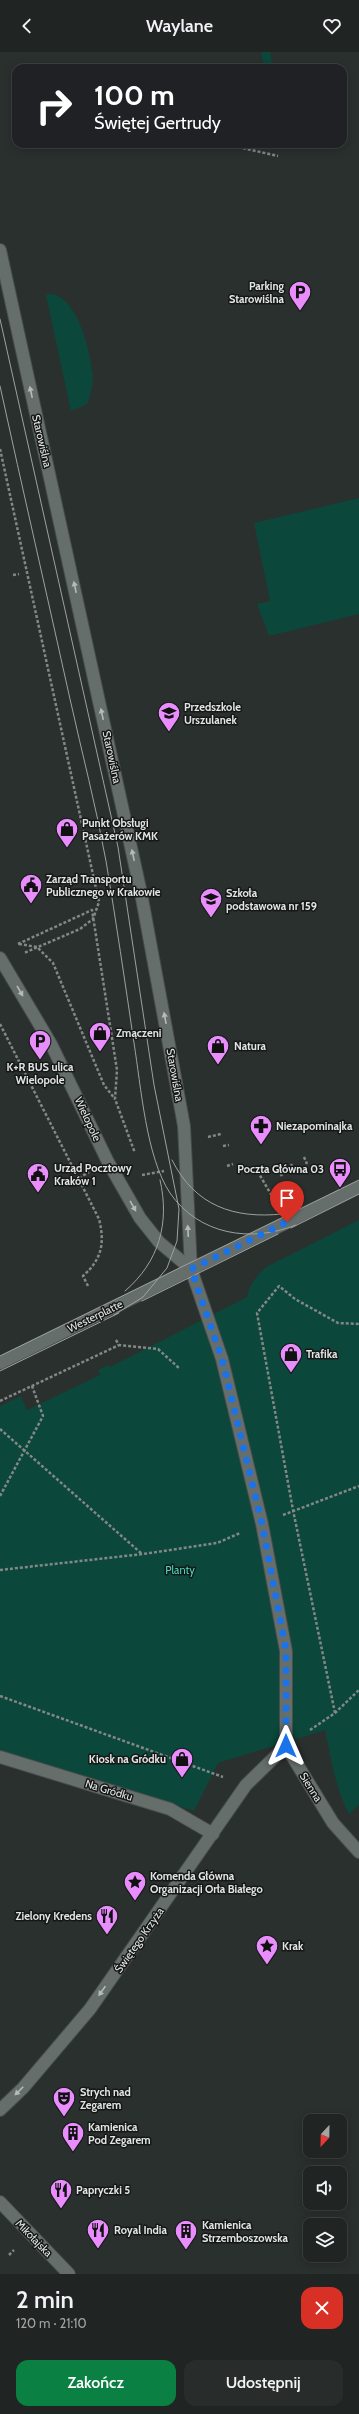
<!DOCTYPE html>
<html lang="pl">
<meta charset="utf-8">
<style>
:root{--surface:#202422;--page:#282c2a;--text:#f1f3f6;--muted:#a2a4a5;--line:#3d4140;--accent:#0b8043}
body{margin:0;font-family:Cabin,sans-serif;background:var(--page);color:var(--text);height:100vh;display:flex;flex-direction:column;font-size:15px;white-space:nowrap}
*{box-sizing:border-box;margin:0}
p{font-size:13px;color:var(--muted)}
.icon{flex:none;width:22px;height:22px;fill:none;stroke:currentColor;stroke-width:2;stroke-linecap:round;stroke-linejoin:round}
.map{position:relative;height:2222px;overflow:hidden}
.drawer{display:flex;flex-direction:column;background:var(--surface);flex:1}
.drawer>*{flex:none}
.guide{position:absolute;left:12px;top:12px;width:335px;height:84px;border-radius:12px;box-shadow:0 2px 10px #0003,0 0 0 1px var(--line);background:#202124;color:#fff;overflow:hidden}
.needle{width:26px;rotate:202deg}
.tools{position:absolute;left:303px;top:2062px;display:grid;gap:8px}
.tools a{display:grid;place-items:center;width:44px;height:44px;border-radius:8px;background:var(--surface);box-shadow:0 2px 10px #0003,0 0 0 1px var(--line);font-size:20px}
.pin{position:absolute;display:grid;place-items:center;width:34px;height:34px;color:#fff;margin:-41px -17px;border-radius:50% 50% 50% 0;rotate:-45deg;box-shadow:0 0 4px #0007}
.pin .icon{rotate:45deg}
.me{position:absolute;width:44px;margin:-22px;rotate:0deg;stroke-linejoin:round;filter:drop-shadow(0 0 3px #0008)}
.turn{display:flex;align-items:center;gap:14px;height:84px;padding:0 16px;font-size:18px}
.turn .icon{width:52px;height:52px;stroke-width:2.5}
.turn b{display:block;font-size:28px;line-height:34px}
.round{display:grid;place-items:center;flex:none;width:42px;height:42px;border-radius:12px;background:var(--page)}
.head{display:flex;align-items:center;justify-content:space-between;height:68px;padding:0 16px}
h1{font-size:24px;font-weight:600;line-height:30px}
.button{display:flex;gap:8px;margin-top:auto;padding:8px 16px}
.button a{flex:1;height:46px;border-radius:12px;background:var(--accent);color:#fff;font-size:16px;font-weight:600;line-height:46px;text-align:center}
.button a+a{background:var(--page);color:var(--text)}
header{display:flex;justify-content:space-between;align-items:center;height:52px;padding:0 16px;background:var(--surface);font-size:18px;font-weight:600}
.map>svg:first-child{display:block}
.green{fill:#0b473b}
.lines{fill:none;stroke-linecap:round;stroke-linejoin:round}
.street-casing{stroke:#484d4c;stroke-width:14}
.path{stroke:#838887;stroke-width:2.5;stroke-dasharray:3 2;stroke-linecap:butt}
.street{stroke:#666e6c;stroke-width:12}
.tram{stroke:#9da2a1;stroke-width:1}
.oneway{fill:#b6bbba}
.route{stroke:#1a73e8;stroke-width:7;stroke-dasharray:0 12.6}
.labels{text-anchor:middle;stroke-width:3;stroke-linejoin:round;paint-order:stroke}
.poi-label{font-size:11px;font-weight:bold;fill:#e1e5e4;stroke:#151817;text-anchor:start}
.street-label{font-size:11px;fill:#e1e5e4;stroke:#151817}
.park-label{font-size:11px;fill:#48dbba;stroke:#151817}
</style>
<header><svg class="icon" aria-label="back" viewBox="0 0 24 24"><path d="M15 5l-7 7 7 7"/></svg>Waylane<svg class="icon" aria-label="heart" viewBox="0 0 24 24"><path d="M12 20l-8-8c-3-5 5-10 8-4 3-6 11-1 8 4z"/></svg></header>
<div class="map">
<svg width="359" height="2222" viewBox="0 0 359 2222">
<rect width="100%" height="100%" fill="#2a302e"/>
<g class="green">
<path d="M261,0H270L273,16H264Z"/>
<path d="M50,242C76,243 90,296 92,319C94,330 91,341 87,352L71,359L46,243Z"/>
<path d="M359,446V562L269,584L257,552L270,549L254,471Z"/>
<path d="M359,1168V1753L349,1762C335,1736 331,1706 325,1678L218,1711L194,1759L0,1698V1354L21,1344L27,1358L100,1323L98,1318L109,1313L110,1315L247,1245C249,1233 257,1223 266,1215Z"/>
</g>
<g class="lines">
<g class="street-casing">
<g id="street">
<path d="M0,198L141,841L184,1074L191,1217L222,1307L262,1472L286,1599V1694L333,1771L359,1800"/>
<path d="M0,906L51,992L108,1110L140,1166L159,1190L191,1217"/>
<path d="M0,1311L359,1135"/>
<path d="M0,1705L170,1757L213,1782"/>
<path d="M0,2058L23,2036L90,1957L246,1733L286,1694"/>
<path d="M0,2150L69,2222"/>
</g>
</g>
<g class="path">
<path d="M238,95L278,104"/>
<path d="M0,397L99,850L93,867L80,877L24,901"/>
<path d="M13,523L19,522"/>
<path d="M18,892L92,858L117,1018L115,1047L135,1101"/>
<path d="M19,892L37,895L53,911L104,1033L115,1047"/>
<path d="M0,972L99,1167C105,1191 102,1207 83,1224L88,1234"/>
<path d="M208,1085L221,1082"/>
<path d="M223,1094L229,1093"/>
<path d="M304,1105L307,1112"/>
<path d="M291,1112L294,1118"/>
<path d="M227,1114L233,1112"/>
<path d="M255,1115L272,1144"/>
<path d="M278,1118L282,1124"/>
<path d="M142,1123L164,1119"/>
<path d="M79,1126L89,1120"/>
<path d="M116,1288L119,1293L158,1297L180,1317"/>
<path d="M0,1349L119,1293"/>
<path d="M0,1377L142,1502"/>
<path d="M0,1444L43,1364L32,1334"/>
<path d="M283,1463L359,1434"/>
<path d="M0,1518L143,1502L217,1491L240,1481"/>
<path d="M0,1644L223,1725"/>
<path d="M335,1661L293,1458L257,1261L279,1234L295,1247L338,1271L359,1272"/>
<path d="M310,1678L335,1661L359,1638"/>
<path d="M9,2203L14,2198"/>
</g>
<use href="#street" class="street"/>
<g class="tram">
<path d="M0,267L118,795L154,1033L179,1157L177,1189L167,1216L143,1245L114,1263"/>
<path d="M0,334C23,439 47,543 70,647C82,701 96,754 106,809C116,869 125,930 134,991C141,1034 146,1105 170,1141C199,1183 251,1191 296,1173"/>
<path d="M172,1108C195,1154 234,1167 282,1162"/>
<path d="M291,1176L359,1142"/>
<path d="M125,1239C159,1210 170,1171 160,1128"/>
<path d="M142,1249L278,1182"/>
<path d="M0,1304L359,1128"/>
<path d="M0,1319L119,1261"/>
</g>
</g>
<defs><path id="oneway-solid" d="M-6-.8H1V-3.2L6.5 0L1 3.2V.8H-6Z"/></defs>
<g class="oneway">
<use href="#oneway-solid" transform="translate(31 340) rotate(-102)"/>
<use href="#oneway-solid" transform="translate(75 535) rotate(-102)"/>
<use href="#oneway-solid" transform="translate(102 662) rotate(-102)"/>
<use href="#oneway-solid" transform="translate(133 803) rotate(-102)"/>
<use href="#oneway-solid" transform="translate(20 939) rotate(60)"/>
<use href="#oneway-solid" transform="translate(165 966) rotate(-101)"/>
<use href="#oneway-solid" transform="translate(133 1154) rotate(60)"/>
<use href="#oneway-solid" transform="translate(188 1179) rotate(-93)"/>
<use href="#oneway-solid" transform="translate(102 1939) rotate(125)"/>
<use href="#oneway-solid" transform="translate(19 2039) rotate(135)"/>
</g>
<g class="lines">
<path class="route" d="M286,1694V1598L262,1472L222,1307L191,1217L287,1170"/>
</g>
<defs>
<g id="parking-pin" transform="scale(1.15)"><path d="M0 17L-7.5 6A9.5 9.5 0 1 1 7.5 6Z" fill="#e98dfd" stroke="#151817"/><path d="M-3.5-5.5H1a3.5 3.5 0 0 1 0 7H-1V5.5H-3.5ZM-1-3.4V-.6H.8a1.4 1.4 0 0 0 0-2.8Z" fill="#111"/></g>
<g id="school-pin" transform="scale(1.15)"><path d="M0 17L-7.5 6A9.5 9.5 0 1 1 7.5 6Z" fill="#e98dfd" stroke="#151817"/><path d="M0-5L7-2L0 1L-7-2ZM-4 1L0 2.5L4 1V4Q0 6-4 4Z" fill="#111"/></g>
<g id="shop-pin" transform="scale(1.15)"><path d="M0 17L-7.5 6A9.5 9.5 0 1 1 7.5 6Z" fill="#e98dfd" stroke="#151817"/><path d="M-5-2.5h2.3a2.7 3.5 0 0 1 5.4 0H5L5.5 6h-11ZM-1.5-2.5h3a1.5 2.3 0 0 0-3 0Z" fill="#111"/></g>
<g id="civic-pin" transform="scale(1.15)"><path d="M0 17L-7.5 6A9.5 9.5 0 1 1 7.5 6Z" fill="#e98dfd" stroke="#151817"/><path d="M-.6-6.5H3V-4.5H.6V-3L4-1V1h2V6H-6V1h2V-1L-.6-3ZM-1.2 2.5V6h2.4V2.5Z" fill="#111"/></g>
<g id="pharmacy-pin" transform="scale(1.15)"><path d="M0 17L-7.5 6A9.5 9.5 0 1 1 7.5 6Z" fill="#e98dfd" stroke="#151817"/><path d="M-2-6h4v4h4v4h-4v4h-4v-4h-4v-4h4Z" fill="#111"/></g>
<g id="bus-pin" transform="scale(1.15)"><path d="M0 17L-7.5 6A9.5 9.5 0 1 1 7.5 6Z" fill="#e98dfd" stroke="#151817"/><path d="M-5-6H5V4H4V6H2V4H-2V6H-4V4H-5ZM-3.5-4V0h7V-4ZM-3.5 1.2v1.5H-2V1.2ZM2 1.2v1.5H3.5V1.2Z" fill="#111"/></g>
<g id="sight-pin" transform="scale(1.15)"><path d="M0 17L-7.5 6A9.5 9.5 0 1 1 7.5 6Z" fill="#e98dfd" stroke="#151817"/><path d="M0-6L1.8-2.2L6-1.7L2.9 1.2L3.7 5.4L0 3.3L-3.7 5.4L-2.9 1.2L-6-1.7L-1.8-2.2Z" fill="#111"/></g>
<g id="restaurant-pin" transform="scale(1.15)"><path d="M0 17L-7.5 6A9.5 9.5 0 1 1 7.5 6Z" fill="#e98dfd" stroke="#151817"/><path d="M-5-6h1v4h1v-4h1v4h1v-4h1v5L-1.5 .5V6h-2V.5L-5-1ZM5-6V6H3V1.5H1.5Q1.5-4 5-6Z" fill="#111"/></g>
<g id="theatre-pin" transform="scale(1.15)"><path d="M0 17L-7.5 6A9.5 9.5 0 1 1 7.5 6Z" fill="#e98dfd" stroke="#151817"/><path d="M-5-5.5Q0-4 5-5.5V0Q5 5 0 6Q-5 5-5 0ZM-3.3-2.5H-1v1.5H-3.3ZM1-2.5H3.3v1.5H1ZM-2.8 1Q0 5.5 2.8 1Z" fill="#111"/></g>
<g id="building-pin" transform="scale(1.15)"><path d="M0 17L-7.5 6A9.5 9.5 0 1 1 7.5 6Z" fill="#e98dfd" stroke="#151817"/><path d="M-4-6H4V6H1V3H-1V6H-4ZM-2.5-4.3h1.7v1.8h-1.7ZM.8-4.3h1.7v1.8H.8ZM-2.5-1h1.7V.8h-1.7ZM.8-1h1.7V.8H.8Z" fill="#111"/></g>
</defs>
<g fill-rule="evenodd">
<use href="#parking-pin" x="300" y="240"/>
<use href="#school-pin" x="169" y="661"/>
<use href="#shop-pin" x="67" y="777"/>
<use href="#civic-pin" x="31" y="833"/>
<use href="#school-pin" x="211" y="847"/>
<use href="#shop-pin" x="100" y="981"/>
<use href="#parking-pin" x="40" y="989"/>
<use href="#shop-pin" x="218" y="994"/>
<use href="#pharmacy-pin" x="261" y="1074"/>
<use href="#bus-pin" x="340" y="1117"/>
<use href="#civic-pin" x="38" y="1122"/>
<use href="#shop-pin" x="291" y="1302"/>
<use href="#shop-pin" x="182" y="1707"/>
<use href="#sight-pin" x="135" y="1830"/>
<use href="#restaurant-pin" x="107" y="1864"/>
<use href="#sight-pin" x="267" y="1894"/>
<use href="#theatre-pin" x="64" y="2046"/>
<use href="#building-pin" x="73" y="2081"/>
<use href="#restaurant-pin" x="61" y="2138"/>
<use href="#restaurant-pin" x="98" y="2178"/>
<use href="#building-pin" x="186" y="2179"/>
</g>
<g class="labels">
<g class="poi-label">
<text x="284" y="238" text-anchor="end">Parking<tspan x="284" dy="13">Starowiślna</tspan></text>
<text x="184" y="659">Przedszkole<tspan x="184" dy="13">Urszulanek</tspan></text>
<text x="82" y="775">Punkt Obsługi<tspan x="82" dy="13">Pasażerów KMK</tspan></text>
<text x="46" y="831">Zarząd Transportu<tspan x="46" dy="13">Publicznego w Krakowie</tspan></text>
<text x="226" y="845">Szkoła<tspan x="226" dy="13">podstawowa nr 159</tspan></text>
<text x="116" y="985">Zmączeni</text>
<text x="234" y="998">Natura</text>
<text x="40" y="1019" text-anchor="middle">K+R BUS ulica<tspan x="40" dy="13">Wielopole</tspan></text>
<text x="276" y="1078">Niezapominajka</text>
<text x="54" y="1120">Urząd Pocztowy<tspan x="54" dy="13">Kraków 1</tspan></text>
<text x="324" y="1121" text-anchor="end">Poczta Główna 03</text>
<text x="306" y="1306">Trafika</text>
<text x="166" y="1711" text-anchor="end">Kiosk na Gródku</text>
<text x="150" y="1828">Komenda Główna<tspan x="150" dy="13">Organizacji Orła Białego</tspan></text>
<text x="92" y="1868" text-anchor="end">Zielony Kredens</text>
<text x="282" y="1898">Krak</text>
<text x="80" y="2044">Strych nad<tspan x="80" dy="13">Zegarem</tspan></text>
<text x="88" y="2079">Kamienica<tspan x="88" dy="13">Pod Zegarem</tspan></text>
<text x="76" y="2142">Papryczki 5</text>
<text x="202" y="2177">Kamienica<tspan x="202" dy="13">Strzemboszowska</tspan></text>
<text x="114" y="2182">Royal India</text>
</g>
<g class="street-label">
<text transform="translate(42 389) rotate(77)" y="4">Starowiślna</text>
<text transform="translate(112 705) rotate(78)" y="4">Starowiślna</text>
<text transform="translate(175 1023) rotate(80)" y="4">Starowiślna</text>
<text transform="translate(88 1067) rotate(65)" y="4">Wielopole</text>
<text transform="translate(95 1264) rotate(-26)" y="4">Westerplatte</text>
<text transform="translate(311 1735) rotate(58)" y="4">Sienna</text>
<text transform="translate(109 1738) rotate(17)" y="4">Na Gródku</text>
<text transform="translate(139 1888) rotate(-55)" y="4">Świętego Krzyża</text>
<text transform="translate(34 2186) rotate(46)" y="4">Mikołajska</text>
</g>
<g class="park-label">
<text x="180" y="1522">Planty</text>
</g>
</g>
</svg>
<div class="tools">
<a><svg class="needle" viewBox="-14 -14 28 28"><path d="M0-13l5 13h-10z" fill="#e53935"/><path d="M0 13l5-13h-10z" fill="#a2a4a5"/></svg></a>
<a><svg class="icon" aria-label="sound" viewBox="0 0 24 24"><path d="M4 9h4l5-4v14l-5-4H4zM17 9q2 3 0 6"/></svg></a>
<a><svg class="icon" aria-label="layers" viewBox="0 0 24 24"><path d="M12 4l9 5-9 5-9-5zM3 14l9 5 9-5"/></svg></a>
</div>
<div class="pin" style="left:287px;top:1170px;background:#d93025"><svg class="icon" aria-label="arrive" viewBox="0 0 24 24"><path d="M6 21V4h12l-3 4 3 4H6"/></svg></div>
<svg class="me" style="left:286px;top:1694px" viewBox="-20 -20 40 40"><path d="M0-17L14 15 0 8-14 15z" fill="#1a73e8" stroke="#fff" stroke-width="4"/></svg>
<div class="guide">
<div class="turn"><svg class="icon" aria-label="right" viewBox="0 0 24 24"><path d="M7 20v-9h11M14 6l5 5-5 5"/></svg><div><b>100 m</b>Świętej Gertrudy</div></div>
</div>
</div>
<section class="drawer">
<div class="head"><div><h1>2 min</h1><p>120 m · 21:10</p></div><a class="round" style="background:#d93025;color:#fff"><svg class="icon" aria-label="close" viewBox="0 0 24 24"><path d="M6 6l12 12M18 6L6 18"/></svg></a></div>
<div class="button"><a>Zakończ</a><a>Udostępnij</a></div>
</section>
